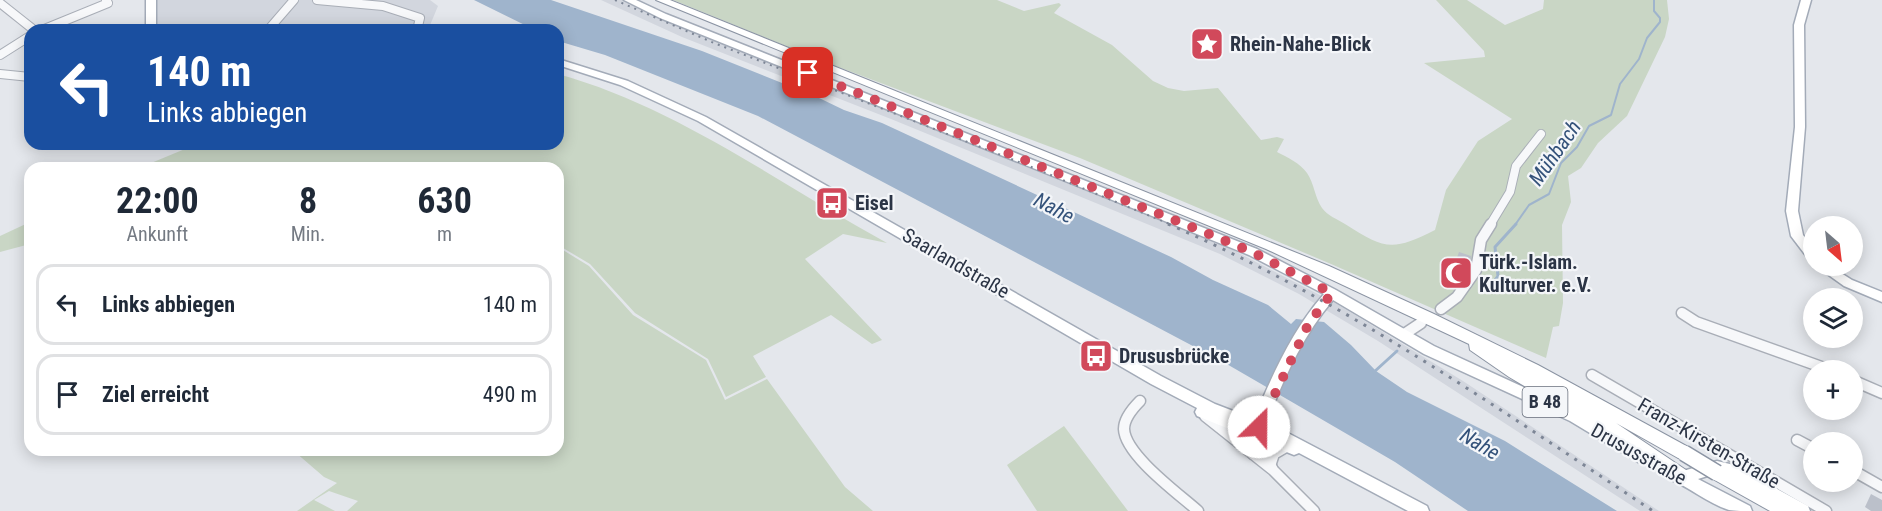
<!DOCTYPE html>
<html lang="de">
<meta charset="utf-8">
<style>
:root{--surface:#fff;--page:#f2f2f3;--text:#1f2937;--muted:#747a83;--line:#e0e1e3}
body{margin:0;font-family:"Roboto Condensed",sans-serif;background:var(--page);color:var(--text);height:100vh;display:flex;flex-direction:column;font-size:22px;white-space:nowrap}
*{box-sizing:border-box;margin:0}
p{font-size:20px;color:var(--muted)}
.icon{flex:none;width:33px;height:33px;fill:none;stroke:currentColor;stroke-width:2;stroke-linecap:round;stroke-linejoin:round}
.map{position:relative;flex:1;overflow:hidden}
.sheet{position:absolute;left:24px;top:162px;width:540px;height:294px;display:flex;flex-direction:column;background:var(--surface);border-radius:18px;box-shadow:0 3px 15px #0003}
.sheet>*{flex:none}
.guide{position:absolute;left:24px;top:24px;width:540px;height:126px;border-radius:18px;box-shadow:0 3px 15px #0003;background:#1a4fa0;color:#fff;overflow:hidden}
.needle{width:39px;rotate:152deg}
.buttons{position:absolute;left:1803px;top:216px;display:grid;gap:12px}
.buttons a{display:grid;place-items:center;width:60px;height:60px;border-radius:50%;background:var(--surface);box-shadow:0 3px 15px #0003;font-size:30px}
.pin{position:absolute;display:grid;place-items:center;width:51px;height:51px;color:#fff;margin:-26px;border-radius:12px;box-shadow:0 3px 9px #0006}
.me{position:absolute;width:66px;margin:-33px;rotate:23deg;stroke-linejoin:round;filter:drop-shadow(0 0 4px #0008)}
.turn{display:flex;align-items:center;gap:21px;height:126px;padding:0 24px;font-size:27px}
.turn .icon{width:78px;height:78px;stroke-width:2.5}
.turn b{display:block;font-size:42px;line-height:51px}
.eta{display:flex;justify-content:space-evenly;align-items:center;height:102px;text-align:center}
.eta b{font-size:36px;font-weight:700;line-height:42px}
ul{padding:0;list-style:none}
li{display:flex;align-items:center;gap:18px;height:81px;margin:0 12px 9px;padding:0 12px;border:3px solid var(--line);border-radius:18px}
li div{flex:1}
li b{display:block;font-size:22px}
li em{font-style:normal}
.map>svg:first-child{display:block}
.built{fill:#d2d6de}
.green{fill:#c9d6c5}
.water{fill:#9fb4cc}
.lines{fill:none;stroke-linecap:round;stroke-linejoin:round}
.stream-far1{stroke:#9fb4cc;stroke-width:2}
.stream{stroke:#9fb4cc;stroke-width:3}
.building{fill:#bbc0ca}
.minor-far1-casing{stroke:#a9aeb7;stroke-width:10}
.minor-casing{stroke:#a9aeb7;stroke-width:13}
.major-casing{stroke:#a3abb8;stroke-width:3}
.highway-casing{stroke:#8b94a3;stroke-width:2}
.minor-far1{stroke:#f7f8fa;stroke-width:8}
.minor{stroke:#f7f8fa;stroke-width:10}
.major{fill:#fff;fill-rule:evenodd}
.highway{fill:#fff;fill-rule:evenodd}
.rail-far1{stroke:#7d8696;stroke-width:2;stroke-dasharray:2 5;stroke-linecap:butt}
.rail{stroke:#7d8696;stroke-width:3;stroke-dasharray:3 7;stroke-linecap:butt}
.highway-bridge-casing{stroke:#8b94a3;stroke-width:18;stroke-linecap:butt}
.highway-bridge{stroke:#fff;stroke-width:15}
.route{stroke:#d1495b;stroke-width:10;stroke-dasharray:0 18}
.labels{text-anchor:middle;stroke-width:4.5;stroke-linejoin:round;paint-order:stroke}
.shield{fill:#f4f6f9;stroke:#676e7b;stroke-width:1.5}
.shield-label{font-size:18px;font-weight:bold;fill:#2b3445}
.poi-label{font-size:20px;font-weight:bold;fill:#2b3445;stroke:#f4f6f9;text-anchor:start}
.street-label{font-size:20px;fill:#2b3445;stroke:#f4f6f9}
.water-label{font-size:21px;font-style:italic;fill:#34527a;stroke:#f4f6f9}
</style>
<div class="map">
<svg width="1882" height="511" viewBox="0 0 1882 511">
<rect width="100%" height="100%" fill="#e4e7ec"/>
<g class="built">
<path d="M156,0H430L438,6L428,30H156Z"/>
<path d="M601,0H622L669,22L1103,194L1231,249L1337,304L1463,381L1659,511H1640L1378,341L1299,294L1220,254L891,119L682,37Z"/>
</g>
<g class="green">
<path d="M673,0H997L1024,11L1059,3L1061,5L1054,13L1112,45L1153,81L1168,88L1184,91L1218,88L1261,140L1277,137L1284,139L1277,152C1287,157 1300,163 1307,173C1314,183 1315,198 1322,208C1328,216 1337,219 1345,224C1384,249 1392,252 1435,230L1446,190L1478,141L1512,119L1424,63L1485,57L1484,51L1436,0H1467L1505,25L1543,9L1544,0H1667L1669,19L1665,37L1627,116L1598,143L1581,168L1568,176L1571,202L1562,225L1563,303L1559,326L1553,327L1546,358L1331,264L1080,158L833,65Z"/>
<path d="M558,74C677,107 779,184 887,243L843,234L805,259L882,340L872,344L831,315L753,356L766,377L726,397L708,359L635,313L590,264L558,245V168H139L197,144H558Z"/>
<path d="M30,222V244L0,252V236Z"/>
<path d="M558,247L589,266L633,315L706,360L725,400L767,379L845,487L873,511H347L358,501L329,491L314,500L335,511H297L337,483L324,477L295,452L296,450H558Z"/>
<path d="M1064,426L1128,511H1037L1007,465Z"/>
</g>
<path class="water" d="M474,0H551L702,51L817,97L844,110L882,123L1171,257L1213,280L1268,305L1291,324L1296,319L1324,322L1351,345L1376,371L1407,392L1505,441L1617,511H1468L1395,462L1225,363L758,116L605,55L558,41V30H535Z"/>
<g class="lines">
<path class="stream-far1" d="M1515,225L1529,205L1549,194L1561,163L1577,147L1589,126L1611,115L1620,84L1639,59L1647,38L1660,22V18L1654,11V0"/>
<g class="stream">
<path d="M1488,290L1498,276L1495,247L1516,224"/>
<path d="M1374,372L1397,351"/>
</g>
</g>
<g class="building">
<path d="M1459,252L1471,256L1470,266L1464,264L1457,283L1449,280Z"/>
<path d="M1871,494L1882,500V511H1871L1865,507Z"/>
</g>
<g class="lines">
<g class="minor-far1-casing">
<g id="minor-far1">
<path d="M317,0L383,6L420,18L417,30"/>
<path d="M0,3L34,30"/>
<path d="M42,30L108,3L106,0"/>
<path d="M268,30L294,0"/>
<path d="M0,55L30,36"/>
<path d="M0,74L30,77"/>
<path d="M1490,225L1510,192L1516,166L1541,134"/>
</g>
</g>
<g class="minor-casing">
<g id="minor">
<path d="M1441,309L1457,297L1476,270L1481,240L1491,224"/>
<path d="M1682,313L1696,322L1830,370"/>
<path d="M1403,335L1421,323"/>
<path d="M1592,375L1826,511"/>
<path d="M1852,380L1882,393"/>
<path d="M1140,401C1133,408 1124,418 1124,429C1125,455 1179,494 1198,511"/>
<path d="M1205,416L1273,470L1314,511"/>
<path d="M1797,440L1814,449"/>
<path d="M1253,454L1249,447L1256,436L1272,468"/>
<path d="M1270,466L1274,454L1286,447"/>
<path d="M1852,470L1882,487"/>
</g>
</g>
<g class="major-casing">
<g id="major">
<rect x="146" y="0" width="10" height="30"/>
<path d="M624,0H636L666,14L1257,249L1336,290L1434,346L1580,413L1648,454L1650,458L1648,462L1643,464L1638,462L1570,421L1424,354L1333,300C1303,335 1283,380 1266,424L1286,432L1427,506L1429,511H1408L1299,453L1294,455L1289,453L1197,416L1195,412L1197,408L1151,384L698,121L620,85L558,65V59L628,81L706,117L1161,376L1215,404L1254,419C1272,376 1292,330 1324,294L1249,255L660,18Z"/>
<path d="M1801,0H1811L1804,25L1805,127L1798,211L1803,235L1814,249V262L1810,261L1791,236L1786,211L1795,127L1794,25Z"/>
<path d="M1816,266H1830L1852,280L1882,292V302L1844,286Z"/>
<path d="M1717,461L1734,465L1808,506L1810,511H1790L1726,475L1717,473L1698,479L1750,506L1752,511C1745,511 1735,511 1729,510C1707,503 1690,487 1669,479L1667,475L1669,471L1674,469L1683,471Z"/>
</g>
</g>
<g class="highway-casing">
<g id="highway">
<path d="M656,0H670L1329,266L1434,314L1538,365L1690,448L1692,453L1690,458L1684,460L1678,458L1538,379L1616,423L1689,472L1691,477L1689,482L1683,484L1677,482L1604,433L1509,377L1470,350L1469,344L1266,249Z"/>
<path d="M1717,466L1791,506L1793,511H1770L1711,478L1709,473L1711,468Z"/>
</g>
</g>
<use href="#minor-far1" class="minor-far1"/>
<use href="#minor" class="minor"/>
<use href="#major" class="major"/>
<use href="#highway" class="highway"/>
<path class="rail-far1" d="M615,0L714,43L1024,164L1172,225"/>
<path class="rail" d="M1168,224C1342,299 1496,407 1653,511"/>
<g class="highway-bridge-casing">
<path id="highway-bridge" d="M1684,453L1717,473"/>
</g>
<use href="#highway-bridge" class="highway-bridge"/>
</g>
<g class="lines">
<path class="route" d="M808,73L1209,234L1252,252L1332,293L1309,323L1259,427"/>
</g>
<defs>
<g id="sight-square" transform="scale(1.725)"><rect x="-9" y="-9" width="18" height="18" rx="4" fill="#d1495b" stroke="#f4f6f9"/><path d="M0-6L1.8-2.2L6-1.7L2.9 1.2L3.7 5.4L0 3.3L-3.7 5.4L-2.9 1.2L-6-1.7L-1.8-2.2Z" fill="#fff"/></g>
<g id="bus-square" transform="scale(1.725)"><rect x="-9" y="-9" width="18" height="18" rx="4" fill="#d1495b" stroke="#f4f6f9"/><path d="M-5-6H5V4H4V6H2V4H-2V6H-4V4H-5ZM-3.5-4V0h7V-4ZM-3.5 1.2v1.5H-2V1.2ZM2 1.2v1.5H3.5V1.2Z" fill="#fff"/></g>
<g id="mosque-square" transform="scale(1.725)"><rect x="-9" y="-9" width="18" height="18" rx="4" fill="#d1495b" stroke="#f4f6f9"/><path d="M3.5-4.9A6 6 0 1 0 3.5 4.9A5 5 0 1 1 3.5-4.9Z" fill="#fff"/></g>
</defs>
<g fill-rule="evenodd">
<use href="#sight-square" x="1207" y="44"/>
<use href="#bus-square" x="832" y="203"/>
<use href="#mosque-square" x="1456" y="273"/>
<use href="#bus-square" x="1096" y="356"/>
</g>
<g class="labels">
<rect class="shield" x="1522.5" y="387" width="45" height="30" rx="4.5"/>
<g class="shield-label">
<text x="1545" y="408">B 48</text>
</g>
<g class="poi-label">
<text x="1230" y="51">Rhein-Nahe-Blick</text>
<text x="855" y="210">Eisel</text>
<text x="1479" y="269">Türk.-Islam.<tspan x="1479" dy="23">Kulturver. e.V.</tspan></text>
<text x="1119" y="363">Drususbrücke</text>
</g>
<g class="street-label">
<text transform="translate(956 263) rotate(30)" y="7">Saarlandstraße</text>
<text transform="translate(1709 443) rotate(30)" y="7">Franz-Kirsten-Straße</text>
<text transform="translate(1639 454) rotate(29)" y="7">Drususstraße</text>
</g>
<g class="water-label">
<text transform="translate(1555 153) rotate(-55)" y="7">Mühbach</text>
<text transform="translate(1054 208) rotate(28)" y="7">Nahe</text>
<text transform="translate(1480 444) rotate(31)" y="7">Nahe</text>
</g>
</g>
</svg>
<div class="buttons">
<a><svg class="needle" viewBox="-14 -14 28 28"><path d="M0-13l5 13h-10z" fill="#e53935"/><path d="M0 13l5-13h-10z" fill="#747a83"/></svg></a>
<a><svg class="icon" aria-label="layers" viewBox="0 0 24 24"><path d="M12 4l9 5-9 5-9-5zM3 14l9 5 9-5"/></svg></a>
<a>+</a>
<a>−</a>
</div>
<div class="pin" style="left:808px;top:73px;background:#d93025"><svg class="icon" aria-label="arrive" viewBox="0 0 24 24"><path d="M6 21V4h12l-3 4 3 4H6"/></svg></div>
<svg class="me" style="left:1259px;top:427px" viewBox="-20 -20 40 40"><circle r="19" fill="#fff"/><path d="M0-13L10 11 0 6-10 11z" fill="#d1495b"/></svg>
<div class="guide">
<div class="turn"><svg class="icon" aria-label="left" viewBox="0 0 24 24"><path d="M17 20v-9H6M10 6l-5 5 5 5"/></svg><div><b>140 m</b>Links abbiegen</div></div>
</div>
<section class="sheet">
<div class="eta">
<div><b>22:00</b><p>Ankunft</p></div>
<div><b>8</b><p>Min.</p></div>
<div><b>630</b><p>m</p></div>
</div>
<ul>
<li><svg class="icon" aria-label="left" viewBox="0 0 24 24"><path d="M17 20v-9H6M10 6l-5 5 5 5"/></svg><div><b>Links abbiegen</b></div><em>140 m</em></li>
<li><svg class="icon" aria-label="arrive" viewBox="0 0 24 24"><path d="M6 21V4h12l-3 4 3 4H6"/></svg><div><b>Ziel erreicht</b></div><em>490 m</em></li>
</ul>
</section>
</div>
